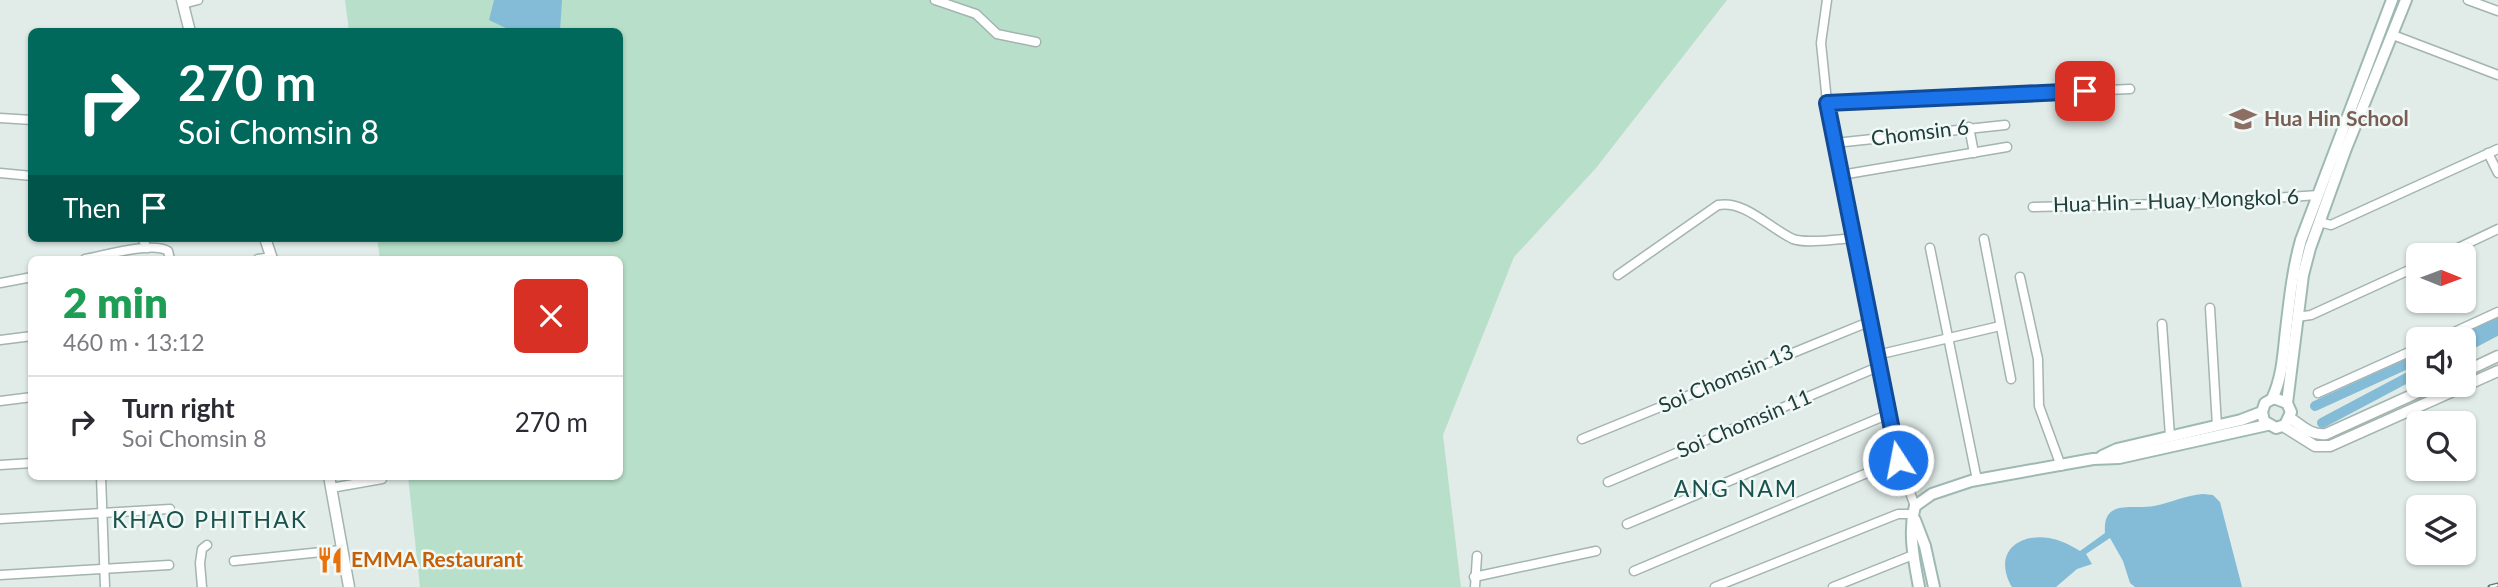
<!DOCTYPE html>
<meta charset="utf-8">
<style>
:root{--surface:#fff;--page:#f7f7f7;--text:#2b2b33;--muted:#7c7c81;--line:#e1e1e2}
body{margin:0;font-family:Lato,sans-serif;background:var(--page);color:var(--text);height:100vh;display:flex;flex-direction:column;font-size:26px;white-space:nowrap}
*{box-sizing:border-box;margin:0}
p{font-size:23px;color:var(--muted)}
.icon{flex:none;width:38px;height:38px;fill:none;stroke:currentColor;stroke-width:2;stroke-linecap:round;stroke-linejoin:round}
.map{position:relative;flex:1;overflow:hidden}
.side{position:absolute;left:28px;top:256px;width:595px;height:224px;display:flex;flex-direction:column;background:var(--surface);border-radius:10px;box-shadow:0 2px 5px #0004}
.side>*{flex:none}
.guide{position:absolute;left:28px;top:28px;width:595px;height:214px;border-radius:10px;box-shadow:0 2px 5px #0004;background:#00695c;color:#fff;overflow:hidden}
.needle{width:46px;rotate:91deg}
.controls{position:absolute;left:2406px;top:243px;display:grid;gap:14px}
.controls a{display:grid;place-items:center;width:70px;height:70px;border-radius:10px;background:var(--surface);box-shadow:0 2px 5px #0004;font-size:35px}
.pin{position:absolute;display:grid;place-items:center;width:60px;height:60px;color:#fff;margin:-30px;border-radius:14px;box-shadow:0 4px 10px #0006}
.me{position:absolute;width:77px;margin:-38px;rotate:349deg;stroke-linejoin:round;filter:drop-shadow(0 0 5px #0008)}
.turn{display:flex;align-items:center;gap:24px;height:147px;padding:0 35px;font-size:32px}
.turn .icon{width:91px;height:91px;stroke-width:2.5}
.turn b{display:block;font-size:49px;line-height:60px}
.then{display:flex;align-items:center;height:66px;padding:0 35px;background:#0003;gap:14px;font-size:26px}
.round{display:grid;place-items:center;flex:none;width:74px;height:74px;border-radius:10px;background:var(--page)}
.summary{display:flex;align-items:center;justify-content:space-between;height:119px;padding:0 35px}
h1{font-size:42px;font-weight:800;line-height:52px;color:#1e9e55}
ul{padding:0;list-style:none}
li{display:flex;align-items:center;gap:21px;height:91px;padding:0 35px;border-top:2px solid var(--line)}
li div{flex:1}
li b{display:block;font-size:26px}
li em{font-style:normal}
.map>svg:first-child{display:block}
.green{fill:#b8dfc9}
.water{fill:#84bbd6}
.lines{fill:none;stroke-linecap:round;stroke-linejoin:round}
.canal{stroke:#84bbd6;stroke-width:10}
.minor-casing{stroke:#a3b4b1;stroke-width:11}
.tertiary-casing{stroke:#a3b4b1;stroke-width:13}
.secondary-casing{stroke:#9eb9b4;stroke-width:14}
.minor{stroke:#fff;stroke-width:8}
.tertiary{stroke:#fff;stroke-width:10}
.secondary{stroke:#fff;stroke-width:10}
.rail-casing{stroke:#5a7a77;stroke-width:5}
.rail{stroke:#f1f9f6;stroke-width:2.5;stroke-dasharray:8;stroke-linecap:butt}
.route-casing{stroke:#114b97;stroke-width:18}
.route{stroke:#1a73e8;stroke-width:12}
.labels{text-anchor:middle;stroke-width:5;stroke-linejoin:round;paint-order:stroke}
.education-label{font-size:21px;font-weight:bold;fill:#785e54;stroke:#f1f9f6;text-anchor:start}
.street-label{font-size:21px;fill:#203e3b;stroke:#f1f9f6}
.food-label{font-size:21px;font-weight:bold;fill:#c56008;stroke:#f1f9f6;text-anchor:start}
.neighbourhood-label{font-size:23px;letter-spacing:2px;fill:#1a524e;stroke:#f1f9f6}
</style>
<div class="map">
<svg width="2498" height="587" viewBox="0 0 2498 587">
<rect width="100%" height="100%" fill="#e1ece9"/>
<path class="green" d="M345,0H1727L1596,168L1514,257L1443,435L1461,587H420L408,476H620V259H380L377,238H620V32L349,31Z"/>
<g class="water">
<path d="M494,0H562L560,31H512L489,20Z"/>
<path d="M2203,494L2213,495L2220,502L2242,587H2135L2130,583L2123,561L2110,538L2086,554L2092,564L2077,569L2056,587H2012C1993,555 2016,533 2049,538C2061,540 2070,545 2080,551L2105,533C2102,498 2133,510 2154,506C2170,503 2186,495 2203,494Z"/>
</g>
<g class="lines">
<g class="canal">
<path d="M2460,340L2498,322"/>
<path d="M2464,348L2498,330"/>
<path d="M2315,406L2418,359"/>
<path d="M2322,423L2418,372"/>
</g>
<g class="minor-casing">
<g id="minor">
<path d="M935,0L976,14L997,34L1036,42"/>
<path d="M1827,0L1821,43L1827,102L1898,460L1915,506"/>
<path d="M2468,0L2498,11"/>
<path d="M183,4L198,0"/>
<path d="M2393,35L2498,75"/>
<path d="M1827,102L2130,89"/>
<path d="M0,118L32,120"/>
<path d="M1969,127L1974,153"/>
<path d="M1835,143L2005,125"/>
<path d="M2488,153L2498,173"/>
<path d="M0,173L32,176"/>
<path d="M1841,175L2007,147"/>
<path d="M2033,207L2204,203L2318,195"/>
<path d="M2319,222L2331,225L2498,149"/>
<path d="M142,238L147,248"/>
<path d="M1984,239L2011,379"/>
<path d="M1930,248L1977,480"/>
<path d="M2441,256L2498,229"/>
<path d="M85,259C103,256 153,241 168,251L170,259"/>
<path d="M258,259L272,257"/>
<path d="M1618,275L1718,205C1745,200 1769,228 1793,239C1806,244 1839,239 1855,238"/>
<path d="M2020,277L2038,359L2039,406L2061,466"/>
<path d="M0,283L32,277"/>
<path d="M2210,308L2217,426"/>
<path d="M2297,317L2311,315L2418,266"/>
<path d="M2162,324L2170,436"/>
<path d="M0,340L32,336"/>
<path d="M2437,340L2498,312"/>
<path d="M1877,355L2000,326"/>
<path d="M2318,393L2418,348"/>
<path d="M0,401L32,397"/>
<path d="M1582,439L1871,321"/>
<path d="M0,465L32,463"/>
<path d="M101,476L105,587"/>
<path d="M1608,482L1880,366"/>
<path d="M331,488L382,479"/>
<path d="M0,519L170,509"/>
<path d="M1627,524L1889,414"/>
<path d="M234,561L341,550"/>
<path d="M1634,571L1898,460"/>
<path d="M0,575L169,565"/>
<path d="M1474,577L1596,551"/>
<path d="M202,587L200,563L202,549L207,545"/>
<path d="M1475,587L1477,556"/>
<path d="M1715,587L1898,514H1913"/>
<path d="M1833,587L1913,555"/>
</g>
</g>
<g class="tertiary-casing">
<g id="tertiary">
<path d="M182,0L190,32"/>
<path d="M265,238L272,259"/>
<path d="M2464,372L2498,356"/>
<path d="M2290,418C2302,426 2311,436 2326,434L2434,385"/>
<path d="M2283,426L2315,446H2330L2498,371"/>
<path d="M329,476L349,587"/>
</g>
</g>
<g class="secondary-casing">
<g id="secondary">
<path d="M2272,399C2281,380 2283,360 2285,339C2289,305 2292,272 2301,240L2392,0"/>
<path d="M2287,403L2303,275L2310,248L2345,151L2406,0"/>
<path d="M2102,456L2117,449L2241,420L2262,412L2265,403L2274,398L2287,403L2291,412L2285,425L2276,428L2264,421L2262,412"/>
<path d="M1915,520L1925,546L1934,587"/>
<path d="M1919,587C1914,560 1908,533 1915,506L1932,494L1971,481L2093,459L2119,458L2267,425"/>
</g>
</g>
<use href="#minor" class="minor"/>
<use href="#tertiary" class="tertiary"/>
<use href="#secondary" class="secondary"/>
<g class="rail-casing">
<path id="rail" d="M2490,587L2498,585"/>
</g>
<use href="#rail" class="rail"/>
</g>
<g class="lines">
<g class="route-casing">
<path id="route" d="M1898,460L1827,103L2085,91"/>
</g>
<use href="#route" class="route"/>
</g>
<defs>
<g id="school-bare" transform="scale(2.1)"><path d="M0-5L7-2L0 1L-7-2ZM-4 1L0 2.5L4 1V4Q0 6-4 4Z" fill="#8d6e63" stroke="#f1f9f6" stroke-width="2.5" paint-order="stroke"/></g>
<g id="restaurant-bare" transform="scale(2.1)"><path d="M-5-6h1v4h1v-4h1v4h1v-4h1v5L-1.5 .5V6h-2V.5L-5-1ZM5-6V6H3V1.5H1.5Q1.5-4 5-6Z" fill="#e8710a" stroke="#f1f9f6" stroke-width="2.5" paint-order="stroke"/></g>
</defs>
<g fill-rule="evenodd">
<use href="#school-bare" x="2243" y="119"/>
<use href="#restaurant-bare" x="330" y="560"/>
</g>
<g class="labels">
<g class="education-label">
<text x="2264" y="126">Hua Hin School</text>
</g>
<g class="street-label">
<text transform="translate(1920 133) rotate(-7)" y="7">Chomsin 6</text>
<text transform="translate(2176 201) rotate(-2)" y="7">Hua Hin - Huay Mongkol 6</text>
<text transform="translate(1726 379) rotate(-23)" y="7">Soi Chomsin 13</text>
<text transform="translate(1744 424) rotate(-23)" y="7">Soi Chomsin 11</text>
</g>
<g class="food-label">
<text x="351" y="567">EMMA Restaurant</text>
</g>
<g class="neighbourhood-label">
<text x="1736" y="497">ANG NAM</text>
<text x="210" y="528">KHAO PHITHAK</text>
</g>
</g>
</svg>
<div class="controls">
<a><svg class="needle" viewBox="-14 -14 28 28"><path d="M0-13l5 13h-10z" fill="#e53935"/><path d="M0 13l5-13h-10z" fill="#7c7c81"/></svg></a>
<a><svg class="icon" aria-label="sound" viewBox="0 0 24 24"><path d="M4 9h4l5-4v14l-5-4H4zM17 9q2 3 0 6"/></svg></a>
<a><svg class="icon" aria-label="search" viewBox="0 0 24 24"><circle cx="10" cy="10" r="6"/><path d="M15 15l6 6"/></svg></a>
<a><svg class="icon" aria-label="layers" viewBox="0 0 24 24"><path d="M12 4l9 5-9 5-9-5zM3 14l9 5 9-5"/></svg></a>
</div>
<div class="pin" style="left:2085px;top:91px;background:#d93025"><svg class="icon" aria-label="arrive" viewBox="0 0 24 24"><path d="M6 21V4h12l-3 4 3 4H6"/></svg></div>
<svg class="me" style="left:1898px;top:460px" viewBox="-20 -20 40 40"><circle r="17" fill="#1a73e8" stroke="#fff" stroke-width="3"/><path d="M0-11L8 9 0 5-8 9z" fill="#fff"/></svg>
<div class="guide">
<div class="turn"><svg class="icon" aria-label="right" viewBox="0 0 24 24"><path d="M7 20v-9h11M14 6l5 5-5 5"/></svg><div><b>270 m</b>Soi Chomsin 8</div></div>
<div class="then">Then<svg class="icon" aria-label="arrive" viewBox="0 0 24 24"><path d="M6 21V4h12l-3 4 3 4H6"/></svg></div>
</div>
<section class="side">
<div class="summary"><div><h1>2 min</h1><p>460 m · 13:12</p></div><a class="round" style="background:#d93025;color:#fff"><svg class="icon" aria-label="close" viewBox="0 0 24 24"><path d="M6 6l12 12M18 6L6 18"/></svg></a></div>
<ul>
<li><svg class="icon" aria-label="right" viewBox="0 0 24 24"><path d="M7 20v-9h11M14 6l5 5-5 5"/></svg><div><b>Turn right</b><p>Soi Chomsin 8</p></div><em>270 m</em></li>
</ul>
</section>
</div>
